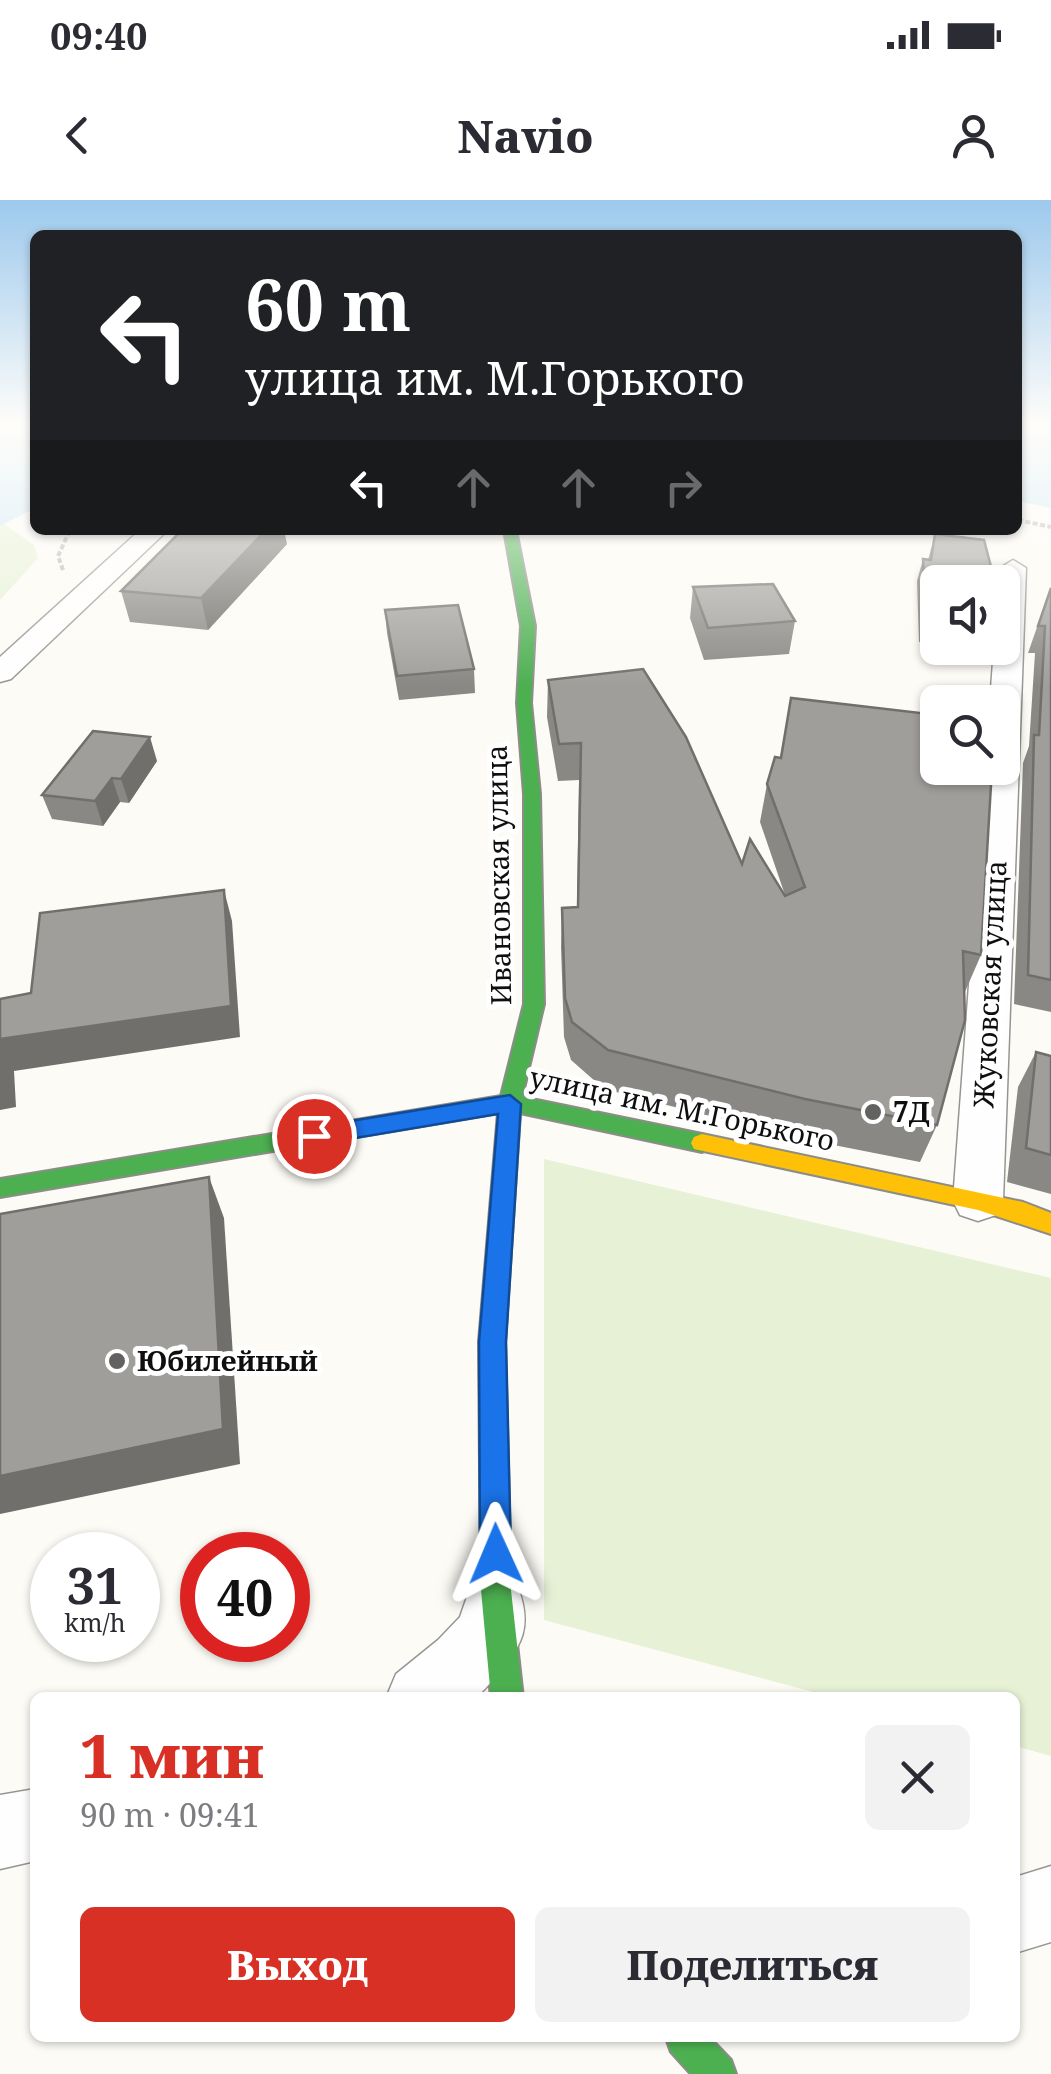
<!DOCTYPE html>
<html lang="ru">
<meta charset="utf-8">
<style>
:root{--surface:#fff;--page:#f2f2f3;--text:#2b2b33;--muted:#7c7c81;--accent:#d93025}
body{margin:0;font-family:"Noto Serif",serif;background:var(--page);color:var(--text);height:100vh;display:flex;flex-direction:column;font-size:38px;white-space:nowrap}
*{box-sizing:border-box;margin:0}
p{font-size:32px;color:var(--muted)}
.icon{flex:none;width:55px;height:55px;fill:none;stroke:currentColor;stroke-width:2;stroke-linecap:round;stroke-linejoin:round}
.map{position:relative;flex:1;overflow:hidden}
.details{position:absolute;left:30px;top:1492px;width:990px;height:350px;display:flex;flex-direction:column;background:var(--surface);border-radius:15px;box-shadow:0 2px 8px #0004}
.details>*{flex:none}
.banner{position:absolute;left:30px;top:30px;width:992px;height:305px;border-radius:15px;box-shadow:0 2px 8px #0004;background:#202124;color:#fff;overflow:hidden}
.controls{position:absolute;left:920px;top:365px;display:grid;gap:20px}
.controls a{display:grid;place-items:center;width:100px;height:100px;border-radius:15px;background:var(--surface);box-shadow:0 2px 8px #0004;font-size:50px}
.speed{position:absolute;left:30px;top:1332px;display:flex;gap:20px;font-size:50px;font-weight:700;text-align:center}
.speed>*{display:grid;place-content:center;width:130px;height:130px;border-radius:50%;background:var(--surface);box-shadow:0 2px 8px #0004;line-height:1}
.speed small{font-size:25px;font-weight:400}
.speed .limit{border:15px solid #d22;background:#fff;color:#111}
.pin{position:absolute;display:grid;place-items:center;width:85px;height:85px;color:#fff;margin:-42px;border:5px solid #fff;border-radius:50%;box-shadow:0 2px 10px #0007}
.me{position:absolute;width:110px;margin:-55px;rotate:359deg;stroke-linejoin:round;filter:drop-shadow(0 0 8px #0008)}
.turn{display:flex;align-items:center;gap:35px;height:210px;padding:0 50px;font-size:45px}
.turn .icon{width:130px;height:130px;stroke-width:2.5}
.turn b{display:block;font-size:70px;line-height:85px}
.lanes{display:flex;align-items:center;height:95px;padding:0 50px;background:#0003;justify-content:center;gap:50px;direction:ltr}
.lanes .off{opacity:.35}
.round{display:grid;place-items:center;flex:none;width:105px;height:105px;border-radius:15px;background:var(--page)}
.overview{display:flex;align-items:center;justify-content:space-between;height:170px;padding:0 50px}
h1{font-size:60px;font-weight:800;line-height:75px;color:var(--accent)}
.button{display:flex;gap:20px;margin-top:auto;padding:20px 50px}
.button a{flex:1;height:115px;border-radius:15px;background:var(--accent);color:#fff;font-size:40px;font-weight:800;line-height:115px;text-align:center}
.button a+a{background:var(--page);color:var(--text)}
.status{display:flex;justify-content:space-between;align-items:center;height:70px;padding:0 50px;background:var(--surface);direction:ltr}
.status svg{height:28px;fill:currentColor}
header{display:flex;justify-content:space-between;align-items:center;height:130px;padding:0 50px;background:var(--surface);font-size:45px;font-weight:800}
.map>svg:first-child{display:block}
.green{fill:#e7f1d6}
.water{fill:#cce8f5}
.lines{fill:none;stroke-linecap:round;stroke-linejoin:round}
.street-casing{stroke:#969593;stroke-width:3}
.fast-casing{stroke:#8c8c89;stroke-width:4}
.slow-casing{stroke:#8c8c89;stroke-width:4}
.path{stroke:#b9b9b8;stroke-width:4;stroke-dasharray:5 2.5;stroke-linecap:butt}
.street{fill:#fffefe;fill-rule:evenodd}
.fast{fill:#4caf50;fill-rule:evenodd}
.slow{fill:#ffc107;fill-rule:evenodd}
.wall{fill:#8a8884}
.shaded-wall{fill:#706f6c}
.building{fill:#a09e9a;stroke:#706f6c;stroke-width:2.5}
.route{fill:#1a73e8;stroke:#114b97;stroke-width:2.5}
.poi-dot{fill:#626260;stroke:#fff;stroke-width:4}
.labels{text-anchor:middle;stroke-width:10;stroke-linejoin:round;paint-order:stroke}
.street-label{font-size:28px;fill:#0f0f0f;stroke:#fff}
.poi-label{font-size:28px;font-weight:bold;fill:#0f0f0f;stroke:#fff;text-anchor:start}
</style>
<div class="status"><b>09:40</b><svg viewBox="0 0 49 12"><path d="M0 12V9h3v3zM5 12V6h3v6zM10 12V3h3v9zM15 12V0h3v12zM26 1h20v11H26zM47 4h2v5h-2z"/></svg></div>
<header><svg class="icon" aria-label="back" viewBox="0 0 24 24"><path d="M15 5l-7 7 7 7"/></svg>Navio<svg class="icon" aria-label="person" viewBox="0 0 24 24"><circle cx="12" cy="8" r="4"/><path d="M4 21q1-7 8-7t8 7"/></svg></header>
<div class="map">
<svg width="1051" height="1874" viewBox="0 0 1051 1874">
<rect width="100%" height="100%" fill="#fcfbf5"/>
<g class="green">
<path d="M4,324L34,345L38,358L0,400V326Z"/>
<path d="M544,959L1051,1078V1556L1015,1546V1498L832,1497L544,1420Z"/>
</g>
<g class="water">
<path d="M0,225H35V308L0,326Z"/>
<path d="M1018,225H1051V308L1018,301Z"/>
</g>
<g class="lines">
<g class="street-casing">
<g id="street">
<path d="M140,330H168L11,479L0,482V457Z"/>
<path d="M1013,360L1026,368L1003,1001L996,1015L978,1021L960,1015L953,1001L985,568H1002V502H990L994,448H1002L1000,368Z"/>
<path d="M494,1376L517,1385C533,1425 523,1446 496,1476C490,1483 481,1495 473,1498C453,1504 408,1498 386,1498L396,1474L438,1440L460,1417L471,1385Z"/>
<path d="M35,1589V1661L0,1669V1595Z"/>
<path d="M1051,1666V1742L1015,1753V1677Z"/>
</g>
</g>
<g class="fast-casing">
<g id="fast">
<path d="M504,330H516L535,426L531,503L540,594L544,804L522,897L702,934L710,937L713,943L710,949L702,952L520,913L505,1142L511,1390L523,1498H491L481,1390L479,1142L498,913L0,997V979L501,896L524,804V594L517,503L521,426Z"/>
<path d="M666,1838H710L731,1860L736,1874H691L671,1852Z"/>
</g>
</g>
<g class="slow-casing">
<path id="slow" d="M702,934L1023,1002L1051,1013V1034L978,1010L694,949L691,943L694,937Z"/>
</g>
<g class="path">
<path d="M1018,320L1051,327"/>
<path d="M63,370L58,356L70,330"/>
</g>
<use href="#street" class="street"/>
<use href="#fast" class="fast"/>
<use href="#slow" class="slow"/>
</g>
<g class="wall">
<path d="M935,334L938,382V443L919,442L917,381L923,359L928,360Z"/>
<path d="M287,344L208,430L130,422L121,391Z"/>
<path d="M693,387L795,421L789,454L704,460L690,418Z"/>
<path d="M1051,387V812L1014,804L1023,563L1029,546L1035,453H1028Z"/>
<path d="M385,410L474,469L475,493L399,500L387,433Z"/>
<path d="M548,480L742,664L785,695L760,622L767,584L780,558L791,498L981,755L964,794L937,925L920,962L793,937L604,889L571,860L564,837L561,747L562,708L577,707L579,580L558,581L547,517Z"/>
<path d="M157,561L129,603L120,602L103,626L52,619L42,595Z"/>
<path d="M1036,852L1051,856V994L1007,982L1018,887Z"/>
</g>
<g class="shaded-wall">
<path d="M266,330H284L287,344L208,430L201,398Z"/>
<path d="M1012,527L1002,553V529Z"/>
<path d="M150,537L157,561L129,603L121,579Z"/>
<path d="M112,578L120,602L103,626L95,601Z"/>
<path d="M224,690L232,721L240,837L14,871L16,907L0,910V839Z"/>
<path d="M209,977L224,1018L240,1264L0,1314V1276Z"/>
</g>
<g class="building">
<path d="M182,330H266L201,398L121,391Z"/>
<path d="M935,334L984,340L995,382H938V420L926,419L923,359L931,360Z"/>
<path d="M773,384L795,421L708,428L693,387Z"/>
<path d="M1051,388V780L1028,775L1034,535H1039L1045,426H1038Z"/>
<path d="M458,405L474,469L397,476L385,410Z"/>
<path d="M643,469L686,537L742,664L750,639L785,696L805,687L767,584L775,557L781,558L791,498L938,515V568H992L981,755L963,751L965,820L937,925L805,899L608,850L572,822L565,798L562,708L578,707L581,543L559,544L548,480Z"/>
<path d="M1002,522L1012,523V527L1002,529Z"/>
<path d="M93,531L150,537L121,579L112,578L95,601L42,595Z"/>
<path d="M224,690L231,806L0,839V799L31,793L40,713Z"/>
<path d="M1036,852L1051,856V955L1026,948Z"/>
<path d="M209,977L223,1229L0,1276V1014Z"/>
</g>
<linearGradient id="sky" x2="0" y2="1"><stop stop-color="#9dc9ed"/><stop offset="0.46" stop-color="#fefdfa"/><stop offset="1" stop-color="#fefdfa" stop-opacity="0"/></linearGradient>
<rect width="1051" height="487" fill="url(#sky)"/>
<path class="route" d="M510,895L521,904L506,1142L511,1354L506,1365L496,1369L485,1365L480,1354L479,1142L498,914L314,945L302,936L314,927Z"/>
<g class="poi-dot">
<circle cx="873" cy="912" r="10"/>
<circle cx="117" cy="1161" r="10"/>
</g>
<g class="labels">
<g class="street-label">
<text transform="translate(499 675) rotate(-91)" y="10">Ивановская улица</text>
<text transform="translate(990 784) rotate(-87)" y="10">Жуковская улица</text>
<text transform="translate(682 909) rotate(12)" y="10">улица им. М.Горького</text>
</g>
<g class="poi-label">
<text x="893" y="922">7Д</text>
<text x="137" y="1171">Юбилейный</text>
</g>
</g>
</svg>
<div class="controls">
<a><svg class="icon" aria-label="sound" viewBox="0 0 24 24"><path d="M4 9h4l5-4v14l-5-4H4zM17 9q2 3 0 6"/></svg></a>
<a><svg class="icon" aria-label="search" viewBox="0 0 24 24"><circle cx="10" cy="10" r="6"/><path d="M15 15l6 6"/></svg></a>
</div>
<div class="speed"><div>31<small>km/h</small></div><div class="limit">40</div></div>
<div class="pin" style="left:314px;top:936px;background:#d93025"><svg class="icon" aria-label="arrive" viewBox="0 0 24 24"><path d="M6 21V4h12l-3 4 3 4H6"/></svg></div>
<svg class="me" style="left:496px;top:1354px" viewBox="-20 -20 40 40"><path d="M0-17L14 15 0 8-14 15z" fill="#1a73e8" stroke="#fff" stroke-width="4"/></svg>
<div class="banner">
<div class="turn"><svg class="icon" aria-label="left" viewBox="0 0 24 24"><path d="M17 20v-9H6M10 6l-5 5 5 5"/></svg><div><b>60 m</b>улица им. М.Горького</div></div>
<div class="lanes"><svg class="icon" aria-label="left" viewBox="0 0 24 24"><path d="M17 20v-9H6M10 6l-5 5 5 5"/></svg><svg class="icon off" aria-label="ahead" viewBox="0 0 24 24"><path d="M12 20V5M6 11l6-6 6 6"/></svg><svg class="icon off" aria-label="ahead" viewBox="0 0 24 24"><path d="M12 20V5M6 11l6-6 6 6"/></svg><svg class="icon off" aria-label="right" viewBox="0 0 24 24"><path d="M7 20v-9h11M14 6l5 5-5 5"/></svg></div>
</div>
<section class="details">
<div class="overview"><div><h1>1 мин</h1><p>90 m · 09:41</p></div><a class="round"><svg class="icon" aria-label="close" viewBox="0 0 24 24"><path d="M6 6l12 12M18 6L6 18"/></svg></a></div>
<div class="button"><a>Выход</a><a>Поделиться</a></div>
</section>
</div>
